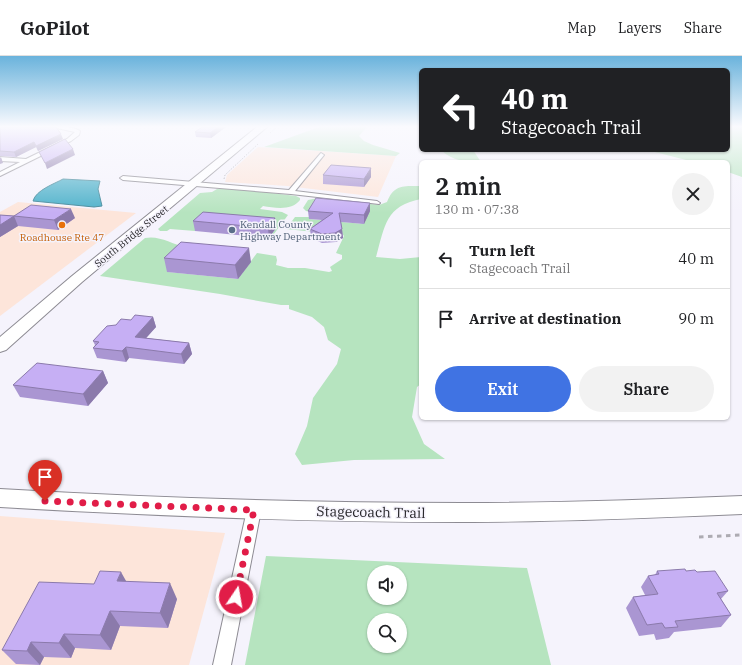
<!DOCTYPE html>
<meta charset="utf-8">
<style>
:root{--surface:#fff;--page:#f2f2f2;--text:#202124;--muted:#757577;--line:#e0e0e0;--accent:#4073e3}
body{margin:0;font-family:"IBM Plex Serif",serif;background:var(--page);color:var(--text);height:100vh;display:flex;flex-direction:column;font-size:15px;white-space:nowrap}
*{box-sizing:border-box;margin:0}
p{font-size:13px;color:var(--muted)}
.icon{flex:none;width:22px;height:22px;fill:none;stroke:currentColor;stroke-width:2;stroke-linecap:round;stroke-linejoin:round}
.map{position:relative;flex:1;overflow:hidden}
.sheet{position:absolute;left:419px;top:104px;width:311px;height:260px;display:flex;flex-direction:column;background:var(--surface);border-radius:6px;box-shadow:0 1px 3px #0004}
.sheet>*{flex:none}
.banner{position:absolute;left:419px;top:12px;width:311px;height:84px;border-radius:6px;box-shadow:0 1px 3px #0004;background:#202124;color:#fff;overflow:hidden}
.buttons{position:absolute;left:367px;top:509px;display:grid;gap:8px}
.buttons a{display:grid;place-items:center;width:40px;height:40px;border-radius:50%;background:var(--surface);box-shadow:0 1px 3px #0004;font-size:20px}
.pin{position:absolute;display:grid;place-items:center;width:34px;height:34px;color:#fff;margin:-41px -17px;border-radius:50% 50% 50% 0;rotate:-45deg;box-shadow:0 0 4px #0007}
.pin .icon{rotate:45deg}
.me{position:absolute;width:44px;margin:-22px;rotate:12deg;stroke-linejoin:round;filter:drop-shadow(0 0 3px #0008)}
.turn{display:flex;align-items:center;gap:14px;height:84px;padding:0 16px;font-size:18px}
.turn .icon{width:52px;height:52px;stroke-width:2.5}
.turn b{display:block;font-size:28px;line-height:34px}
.round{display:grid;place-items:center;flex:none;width:42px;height:42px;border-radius:21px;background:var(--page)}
.summary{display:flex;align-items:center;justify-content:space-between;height:68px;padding:0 16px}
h1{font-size:24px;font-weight:600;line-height:30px}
.primary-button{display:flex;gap:8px;margin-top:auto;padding:8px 16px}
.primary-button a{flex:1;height:46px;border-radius:24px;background:var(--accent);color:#fff;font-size:16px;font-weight:600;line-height:46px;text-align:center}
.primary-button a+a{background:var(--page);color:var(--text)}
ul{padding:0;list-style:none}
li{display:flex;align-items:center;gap:12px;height:60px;padding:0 16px;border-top:1px solid var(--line)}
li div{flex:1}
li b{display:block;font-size:15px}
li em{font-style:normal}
header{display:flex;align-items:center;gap:24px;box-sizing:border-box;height:56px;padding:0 20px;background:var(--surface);border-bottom:1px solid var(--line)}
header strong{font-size:19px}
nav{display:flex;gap:22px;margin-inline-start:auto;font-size:14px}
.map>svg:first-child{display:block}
.commercial{fill:#fde5da}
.green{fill:#b6e4bf;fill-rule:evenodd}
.water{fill:#4db1ca;stroke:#42889a}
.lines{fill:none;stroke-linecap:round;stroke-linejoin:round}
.street-casing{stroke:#8d8b93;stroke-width:2}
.primary-casing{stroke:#8d8b93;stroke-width:2}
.highway-casing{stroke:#8d8b93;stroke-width:2}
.path-far1{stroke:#adabb2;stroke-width:1;stroke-dasharray:1.5 1.5;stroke-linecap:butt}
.path{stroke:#adabb2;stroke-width:3;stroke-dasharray:4.5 4.5;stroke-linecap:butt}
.street{fill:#fff;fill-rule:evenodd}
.primary{fill:#fff;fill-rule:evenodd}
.highway{fill:#fff;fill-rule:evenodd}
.wall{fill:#aa96d2}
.shaded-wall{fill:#8b7aab}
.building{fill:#c6aff4;stroke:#8b7aab}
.route{stroke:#e11d48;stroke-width:7;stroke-dasharray:0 12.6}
.food-dot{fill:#e8710a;stroke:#f5f3fc;stroke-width:1.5}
.service-dot{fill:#5c6f8a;stroke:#f5f3fc;stroke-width:1.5}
.labels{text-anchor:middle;stroke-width:3;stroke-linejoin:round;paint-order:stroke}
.far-service-label{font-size:10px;fill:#4e5e75;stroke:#f5f3fc;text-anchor:start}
.far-street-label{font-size:10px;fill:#28272b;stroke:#f5f3fc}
.far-food-label{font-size:10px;fill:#c56008;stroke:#f5f3fc}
.near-street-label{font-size:14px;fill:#28272b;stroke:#f5f3fc}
</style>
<header>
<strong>GoPilot</strong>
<nav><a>Map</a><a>Layers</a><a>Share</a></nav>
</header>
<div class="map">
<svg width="742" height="609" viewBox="0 0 742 609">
<rect width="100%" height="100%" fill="#f5f3fc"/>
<g class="commercial">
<path d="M258,91L396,100L378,141L287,130L225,126L227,119Z"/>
<path d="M18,146L136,157L0,260V156Z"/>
<path d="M0,460L225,477L189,609H0Z"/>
</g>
<g class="green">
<path d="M319,71H367L359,80L364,85L373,89L400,97L396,100L264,91Z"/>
<path d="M728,71H742V121L728,116V106H694L647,94H728Z"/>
<path d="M441,94H473L481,106C467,106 452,105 441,94Z"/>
<path d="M421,130V143C385,150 385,170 376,201L400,203L421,201V328L417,331L412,361L424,388L445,403L354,404L302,409L295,398L307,370L313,342L337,308L341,293L328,284L324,271L312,261L289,253V249H281L220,238L100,220L145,182C159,179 172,188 185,191L168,216L238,223L257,197L276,200L277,204L276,209L288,212H305L329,216L332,215L330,211L342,203V199L336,197L344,180L341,176H315L286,173L295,161H310L309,163L364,168L306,155L303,152L308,144L318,142L379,149L387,146C394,128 404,130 421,130Z"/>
<path d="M217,133H239L296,140L300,142V144C292,155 275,152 263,150L260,153L282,156L288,159L271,182H269L276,172L195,175L170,173L167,175H160L158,173L200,137L212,136Z"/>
<path d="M266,500L527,512L551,609H245ZM374,516H400V542H374ZM374,564H400V590H374Z"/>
</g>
<path class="water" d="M63,123L100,125L98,133L102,150L94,151L33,145C36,134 54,128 63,123Z"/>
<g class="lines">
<g class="street-casing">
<g id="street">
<path d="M52,71C61,71 73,70 80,75L79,79L71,85L0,120V116L20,106L0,105V101L26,103L67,83L75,76Z"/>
<path d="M321,97L324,99L295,135L377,145L380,147L379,148L291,138L123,124L120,122L123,120L289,134Z"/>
<path d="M254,448L259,450L261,454L231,609H213L247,454L249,450Z"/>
</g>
</g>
<g class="primary-casing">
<path id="primary" d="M0,433C154,442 308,447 462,447C556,447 649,444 742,440V458C649,462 556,466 462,466C308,466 154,460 0,451Z"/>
</g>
<g class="highway-casing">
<path id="highway" d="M257,71H267L82,226L6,294L0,296V281L72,220Z"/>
</g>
<g class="path-far1">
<path d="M270,77L277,71"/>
<path d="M224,123L225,119L258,88"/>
</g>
<path class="path" d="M699,481L742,479"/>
<use href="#street" class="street"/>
<use href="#primary" class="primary"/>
<use href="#highway" class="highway"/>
</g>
<g class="wall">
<path d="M0,71L63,83L38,95L36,91L16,101L0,100Z"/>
<path d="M226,71L211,82L196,81L195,76Z"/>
<path d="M323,119L371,121L364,131L323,128Z"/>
<path d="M370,147V155L364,168L341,166L343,182L336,186L322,187L311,182L310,173L322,164L309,163L308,155Z"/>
<path d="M0,159L14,160L75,162L58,174L18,170L0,181Z"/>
<path d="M275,162L276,172L269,182L195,175L193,165Z"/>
<path d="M164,202L251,206L238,223L167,216Z"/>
<path d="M153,261L156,271L146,282L189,287L192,298L184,308L129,302L126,306L97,302L93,292L95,289L93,285L116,269L131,264Z"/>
<path d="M103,315L108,327L88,350L20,341L13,329Z"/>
<path d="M657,515H686L697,516L728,535L721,543L731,559L721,571L674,576L669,582L656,584L654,578L639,580L626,552L633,541L645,539L641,531L648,520L655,519Z"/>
<path d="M126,526L177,543L168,572L120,570L111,594L75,592L71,602L44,601L40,609L16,608L2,594L94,528Z"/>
</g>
<g class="shaded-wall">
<path d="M218,71H226L211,82L210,77Z"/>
<path d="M61,78L63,83L38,95L36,90Z"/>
<path d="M34,86L36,91L16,101L14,96Z"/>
<path d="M73,93L75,99L47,113L45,107Z"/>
<path d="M1,101L3,107L0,108V102Z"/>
<path d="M371,112V121L364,131V123Z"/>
<path d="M370,147V155L364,168V159Z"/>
<path d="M71,153L75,162L58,174L54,164Z"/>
<path d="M14,160L18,170L0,181V169Z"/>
<path d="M275,162L276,172L269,182L268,172Z"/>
<path d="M342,173L343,182L336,186L335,177Z"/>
<path d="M249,192L251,206L238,223L235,209Z"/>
<path d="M153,261L156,271L138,291L135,281Z"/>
<path d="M189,287L192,298L184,308L181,298Z"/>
<path d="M126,291L129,302L126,306L122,295Z"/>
<path d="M103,315L108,327L88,350L83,338Z"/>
<path d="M121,516L130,532L117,525Z"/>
<path d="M170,527L177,543L168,572L160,557Z"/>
<path d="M110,555L120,570L111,594L100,579Z"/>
<path d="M64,578L75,592L71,602L59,587Z"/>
<path d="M31,586L44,601L40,609L27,595Z"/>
</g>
<g class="building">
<path d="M0,71H56L61,78L36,90L34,86L14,96L0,95Z"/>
<path d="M202,71H218L210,77L195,76Z"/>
<path d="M65,83L73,93L45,107L39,96Z"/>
<path d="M331,109L371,112L364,123L323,119Z"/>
<path d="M316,142L370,147L364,159L339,157L342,173L335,177L322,178L310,173L333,157L308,155Z"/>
<path d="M31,149L71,153L54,164L14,160L0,169V159L14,160Z"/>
<path d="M203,156L275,162L268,172L193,165Z"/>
<path d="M181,186L249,192L235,209L164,202Z"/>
<path d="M135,259L153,261L135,281L189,287L181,298L126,291L122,295L93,292L99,286L93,285L107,270L116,269L121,263L131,264Z"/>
<path d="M37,307L103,315L83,338L13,329Z"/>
<path d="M685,513L686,515L695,514L697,516L715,515L728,535L717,537L731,559L675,565L678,571L665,572L662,567L647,569L633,541L658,538L648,520L659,518L657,515Z"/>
<path d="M100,515L121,516L117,525L170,527L160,557L110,555L100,579L64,578L59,587L31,586L27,595L2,594L39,526L94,528Z"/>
</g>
<linearGradient id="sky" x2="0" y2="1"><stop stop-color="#6ab3dc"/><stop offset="0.45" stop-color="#fafafe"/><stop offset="1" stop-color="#fafafe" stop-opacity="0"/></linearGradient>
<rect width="742" height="157" fill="url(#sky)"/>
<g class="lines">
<path class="route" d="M45,445L254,454L236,541"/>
</g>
<circle class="food-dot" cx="62" cy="169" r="4"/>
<circle class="service-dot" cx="232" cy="174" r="4"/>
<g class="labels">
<g class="far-service-label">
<text x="240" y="172">Kendall County<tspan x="240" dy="12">Highway Department</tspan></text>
</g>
<g class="far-street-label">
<text transform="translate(131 180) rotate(-39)" y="4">South Bridge Street</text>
</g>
<g class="far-food-label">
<text x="62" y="185">Roadhouse Rte 47</text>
</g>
<g class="near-street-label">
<text transform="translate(371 456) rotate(1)" y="5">Stagecoach Trail</text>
</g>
</g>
</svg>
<div class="buttons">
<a><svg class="icon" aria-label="sound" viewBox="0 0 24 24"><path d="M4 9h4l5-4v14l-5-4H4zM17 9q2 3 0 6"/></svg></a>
<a><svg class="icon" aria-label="search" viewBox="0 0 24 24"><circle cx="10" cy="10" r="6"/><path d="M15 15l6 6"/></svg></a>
</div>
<div class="pin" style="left:45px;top:445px;background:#d93025"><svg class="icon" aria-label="arrive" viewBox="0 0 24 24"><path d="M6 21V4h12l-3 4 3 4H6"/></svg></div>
<svg class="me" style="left:236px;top:541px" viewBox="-20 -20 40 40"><circle r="17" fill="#e11d48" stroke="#fff" stroke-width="3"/><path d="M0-11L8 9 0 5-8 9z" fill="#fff"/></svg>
<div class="banner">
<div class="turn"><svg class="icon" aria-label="left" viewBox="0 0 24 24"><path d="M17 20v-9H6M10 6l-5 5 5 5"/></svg><div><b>40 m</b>Stagecoach Trail</div></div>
</div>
<section class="sheet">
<div class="summary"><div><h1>2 min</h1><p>130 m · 07:38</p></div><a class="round"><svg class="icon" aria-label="close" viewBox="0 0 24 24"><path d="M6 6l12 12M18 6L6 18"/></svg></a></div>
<ul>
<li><svg class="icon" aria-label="left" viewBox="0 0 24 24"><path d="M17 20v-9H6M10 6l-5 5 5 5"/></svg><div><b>Turn left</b><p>Stagecoach Trail</p></div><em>40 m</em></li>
<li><svg class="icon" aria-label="arrive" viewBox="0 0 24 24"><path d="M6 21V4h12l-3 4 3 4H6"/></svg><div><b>Arrive at destination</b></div><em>90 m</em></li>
</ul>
<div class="primary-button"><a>Exit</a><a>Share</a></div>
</section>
</div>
